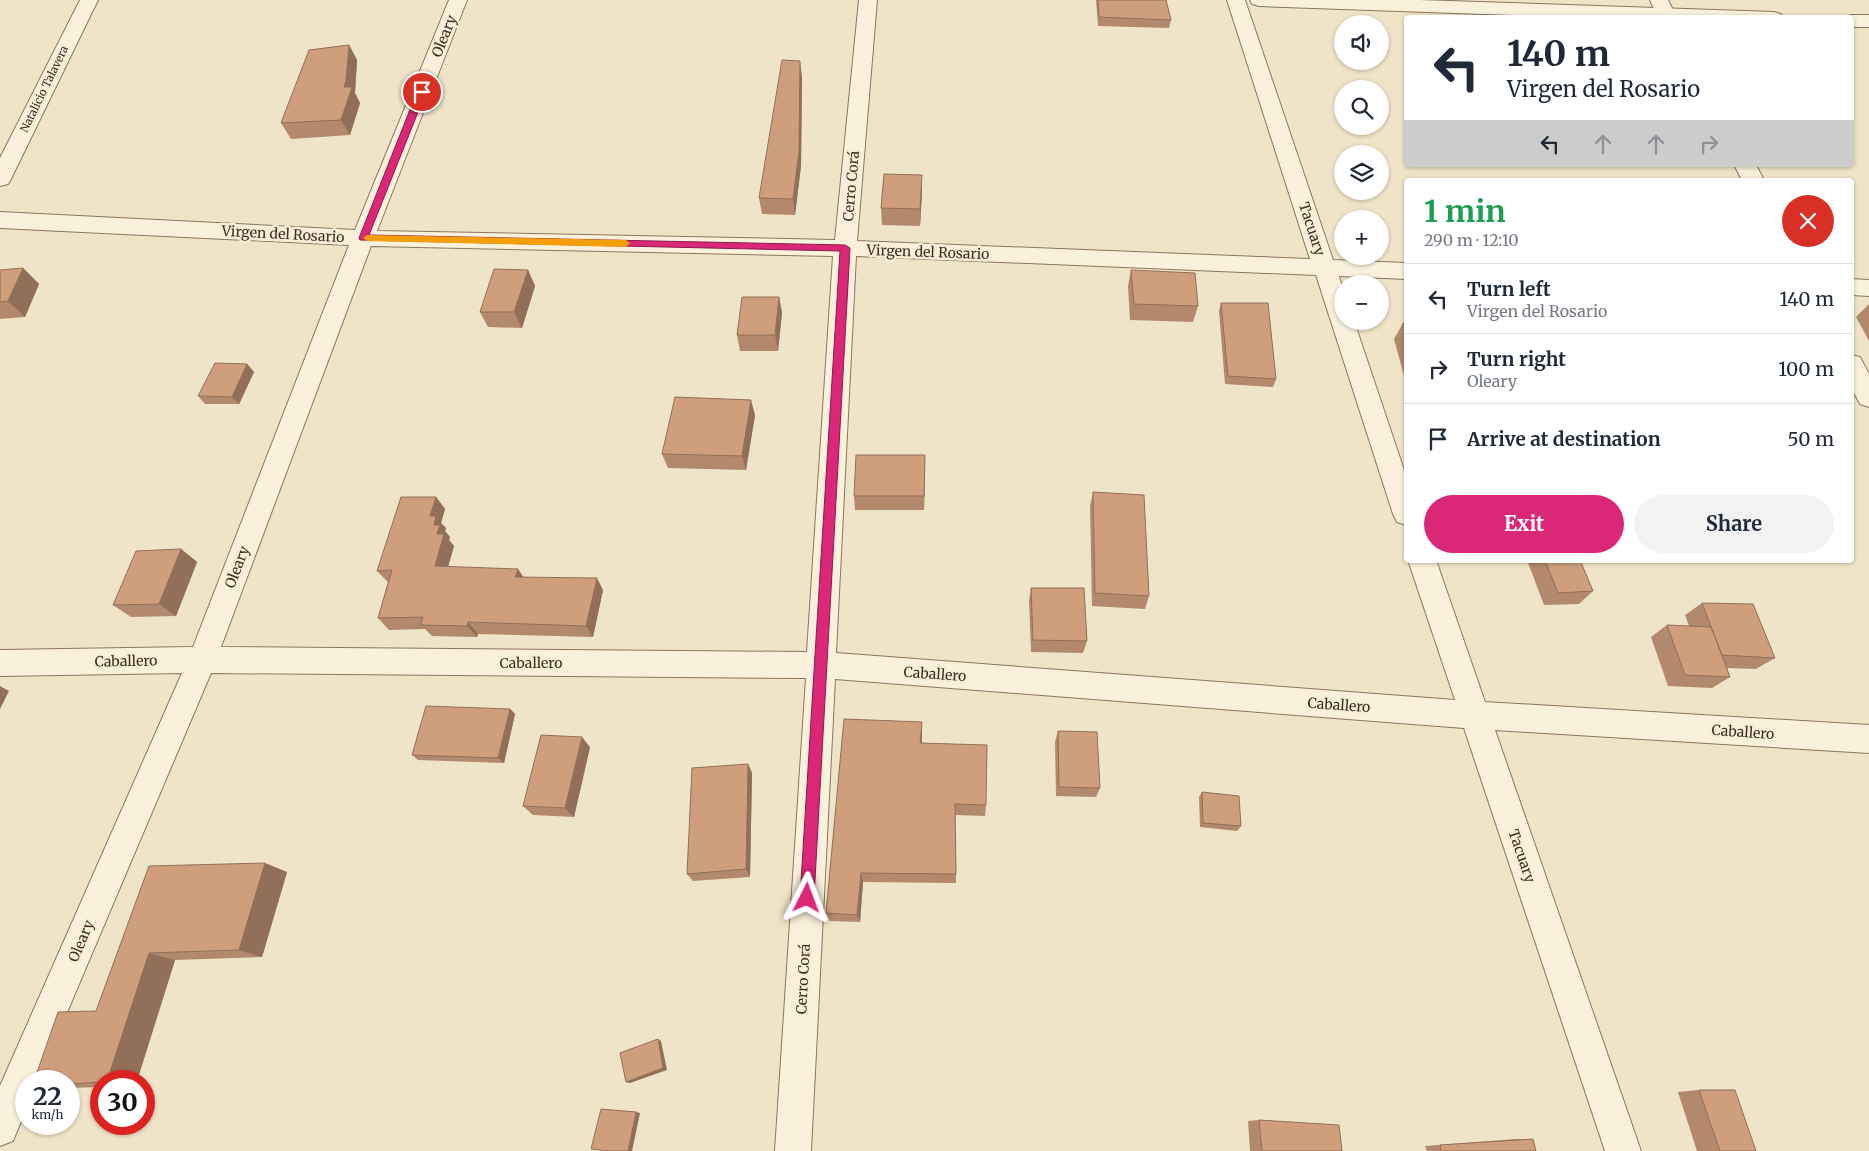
<!DOCTYPE html>
<meta charset="utf-8">
<style>
:root{--surface:#fff;--page:#f2f2f3;--text:#1f2937;--muted:#747a83;--line:#e0e1e3;--accent:#db2777}
body{margin:0;font-family:Merriweather,serif;background:var(--page);color:var(--text);height:100vh;display:flex;flex-direction:column;font-size:19px;white-space:nowrap}
*{box-sizing:border-box;margin:0}
p{font-size:16px;color:var(--muted)}
.icon{flex:none;width:28px;height:28px;fill:none;stroke:currentColor;stroke-width:2;stroke-linecap:round;stroke-linejoin:round}
.map{position:relative;flex:1;overflow:hidden}
.panel{position:absolute;left:1404px;top:178px;width:450px;height:385px;display:flex;flex-direction:column;background:var(--surface);border-radius:5px;box-shadow:0 1px 4px #0004}
.panel>*{flex:none}
.banner{position:absolute;left:1404px;top:15px;width:450px;height:152px;border-radius:5px;box-shadow:0 1px 4px #0004;background:#fff;color:var(--text);overflow:hidden}
.fabs{position:absolute;left:1334px;top:15px;display:grid;gap:10px}
.fabs a{display:grid;place-items:center;width:55px;height:55px;border-radius:50%;background:var(--surface);box-shadow:0 1px 4px #0004;font-size:25px}
.speed{position:absolute;left:15px;top:1070px;display:flex;gap:10px;font-size:25px;font-weight:700;text-align:center}
.speed>*{display:grid;place-content:center;width:65px;height:65px;border-radius:50%;background:var(--surface);box-shadow:0 1px 4px #0004;line-height:1}
.speed small{font-size:12px;font-weight:400}
.speed .limit{border:8px solid #d22;background:#fff;color:#111}
.pin{position:absolute;display:grid;place-items:center;width:42px;height:42px;color:#fff;margin:-21px;border:2px solid #fff;border-radius:50%;box-shadow:0 1px 5px #0007}
.me{position:absolute;width:55px;margin:-28px;rotate:3deg;stroke-linejoin:round;filter:drop-shadow(0 0 4px #0008)}
.turn{display:flex;align-items:center;gap:18px;height:105px;padding:0 20px;font-size:22px}
.turn .icon{width:65px;height:65px;stroke-width:2.5}
.turn b{display:block;font-size:35px;line-height:42px}
.lanes{display:flex;align-items:center;height:48px;padding:0 20px;background:#0003;justify-content:center;gap:25px;direction:ltr}
.lanes .off{opacity:.35}
.round{display:grid;place-items:center;flex:none;width:52px;height:52px;border-radius:26px;background:var(--page)}
.summary{display:flex;align-items:center;justify-content:space-between;height:85px;padding:0 20px}
h1{font-size:30px;font-weight:700;line-height:38px;color:#1e9e55}
.action{display:flex;gap:10px;margin-top:auto;padding:10px 20px}
.action a{flex:1;height:58px;border-radius:30px;background:var(--accent);color:#fff;font-size:20px;font-weight:700;line-height:58px;text-align:center}
.action a+a{background:var(--page);color:var(--text)}
ul{padding:0;list-style:none}
li{display:flex;align-items:center;gap:15px;height:70px;padding:0 20px;border-top:1px solid var(--line)}
li div{flex:1}
li b{display:block;font-size:19px}
li em{font-style:normal}
.map>svg:first-child{display:block}
.lines{fill:none;stroke-linecap:round;stroke-linejoin:round}
.minor-casing{stroke:#8d765c;stroke-width:2}
.tertiary-casing{stroke:#8d765c;stroke-width:2}
.minor{fill:#faf1dc;fill-rule:evenodd}
.tertiary{fill:#faf1dc;fill-rule:evenodd}
.wall{fill:#b2896c}
.shaded-wall{fill:#916f58}
.building{fill:#cf9f7d;stroke:#916f58}
.route{fill:#db2777;stroke:#8e194d}
.slow{fill:#f59e0b}
.labels{text-anchor:middle;stroke-width:5;stroke-linejoin:round;paint-order:stroke}
.far-street-label{font-size:11px;fill:#3d2e20;stroke:#f7eed8}
.street-label{font-size:14px;fill:#3d2e20;stroke:#f7eed8}
</style>
<div class="map">
<svg width="1869" height="1151" viewBox="0 0 1869 1151">
<rect width="100%" height="100%" fill="#f0e4c8"/>
<g class="lines">
<g class="minor-casing">
<g id="minor">
<path d="M80,0H98L11,179L8,184L0,186V158Z"/>
<path d="M449,0H467L377,231L835,240L859,0H877L857,241L1310,259L1227,0H1245L1333,260L1406,263V279L1339,276L1342,287V321H1354L1406,476V525L1397,522L1393,514L1316,275L856,256L836,653L1455,700L1408,560H1436L1485,702L1869,725V753L1495,730L1641,1151H1605L1464,728L835,679L811,1151H775L806,678L211,673L38,1081H26V1109L13,1141L0,1146V1086L182,673L0,676V650L193,647L349,245L0,228V212L355,230ZM371,246L833,256L807,652L221,647Z"/>
<path d="M1650,0H1668L1677,18H1658Z"/>
<path d="M1734,165H1756L1764,180H1742Z"/>
<path d="M1851,279L1869,280V296L1851,295Z"/>
<path d="M1851,355L1860,357L1869,374V407L1860,404L1851,387Z"/>
</g>
</g>
<g class="tertiary-casing">
<g id="tertiary">
<path d="M1250,0H1419L1774,12L1781,14L1783,18H1599L1259,6L1252,4Z"/>
<path d="M1851,15H1869V27H1851V18H1844Z"/>
</g>
</g>
<use href="#minor" class="minor"/>
<use href="#tertiary" class="tertiary"/>
</g>
<g class="wall">
<path d="M1096,0H1166L1171,20L1169,28L1098,26Z"/>
<path d="M349,45L357,60L355,93L360,103L350,135L291,139L281,123Z"/>
<path d="M802,77L801,166L795,215L762,214L759,198Z"/>
<path d="M922,192L920,226L882,225L881,208Z"/>
<path d="M23,268L39,284L25,317L0,319V270Z"/>
<path d="M528,270L535,286L522,328L488,327L480,312Z"/>
<path d="M1131,270L1198,306L1193,322L1130,320L1128,286Z"/>
<path d="M779,297L782,313L778,351H740L737,335Z"/>
<path d="M1221,303L1276,379L1273,387L1225,384L1219,311Z"/>
<path d="M1869,304V341L1856,317Z"/>
<path d="M1403,323H1406V383L1394,339Z"/>
<path d="M247,364L254,372L239,404H205L198,396Z"/>
<path d="M755,415L746,470L668,468L662,454Z"/>
<path d="M925,470L924,510H855L854,496Z"/>
<path d="M1093,492L1149,596L1145,609L1092,606L1090,506Z"/>
<path d="M436,497L445,509L441,523L446,528L445,531L450,537L449,540L454,546L448,566L523,577L603,590L593,637L478,634L477,637L432,636L425,629L389,630L378,618L388,582L377,571Z"/>
<path d="M181,549L197,562L176,616L131,617L113,605Z"/>
<path d="M1527,560H1580L1593,591L1579,604L1544,605Z"/>
<path d="M1031,588L1087,641L1083,653L1031,652L1029,600Z"/>
<path d="M1702,603L1775,658L1756,669L1727,668L1730,677L1712,688L1668,686L1651,637L1667,625L1689,626L1685,615Z"/>
<path d="M510,709L515,714L504,763L418,760L412,755Z"/>
<path d="M922,722V743L986,805L985,816L955,815L956,874V883L863,882L860,922L830,921L826,913Z"/>
<path d="M1058,731L1100,788L1096,797L1056,796L1055,742Z"/>
<path d="M590,747L574,817L533,815L523,806Z"/>
<path d="M748,764L752,773L750,877L693,881L687,874Z"/>
<path d="M1202,792L1241,826L1237,831L1200,827L1199,797Z"/>
<path d="M149,866L287,872L262,957L175,960L137,1081H101V1087L69,1088V1081L96,1011Z"/>
<path d="M1699,1090L1756,1151H1697L1678,1092Z"/>
<path d="M1259,1120L1342,1151H1250L1248,1121Z"/>
<path d="M1516,1139H1533L1536,1151H1427L1425,1146Z"/>
</g>
<g class="shaded-wall">
<path d="M349,45L357,60L355,93L360,103L350,135L341,120L344,87Z"/>
<path d="M800,61L802,77L801,166L795,215L793,199Z"/>
<path d="M922,175V192L920,226V209Z"/>
<path d="M23,268L39,284L25,317L8,301Z"/>
<path d="M528,270L535,286L522,328L514,312Z"/>
<path d="M779,297L782,313L778,351L775,335Z"/>
<path d="M247,364L254,372L239,404L232,397Z"/>
<path d="M751,400L755,415L746,470L742,456Z"/>
<path d="M925,455V470L924,510V496Z"/>
<path d="M436,497L445,509L441,523L446,528L445,531L450,537L449,540L454,546L445,578L435,566L434,525L430,516Z"/>
<path d="M181,549L197,562L176,616L159,604Z"/>
<path d="M518,569L526,581L515,577Z"/>
<path d="M597,578L603,590L593,637L586,626Z"/>
<path d="M468,622L478,634L477,637L467,626Z"/>
<path d="M0,686L9,691L0,709Z"/>
<path d="M510,709L515,714L504,763L498,758Z"/>
<path d="M922,722V734L921,755L920,743Z"/>
<path d="M582,737L590,747L574,817L565,808Z"/>
<path d="M748,764L752,773L750,877L746,869Z"/>
<path d="M265,863L287,872L262,957L239,950Z"/>
<path d="M861,873L863,882L860,922L857,915Z"/>
<path d="M149,953L175,960L137,1081H107Z"/>
<path d="M658,1039L661,1041L667,1070L630,1083L626,1082Z"/>
<path d="M636,1112L640,1113L632,1151H628Z"/>
</g>
<g class="building">
<path d="M1098,0H1166L1171,20L1099,17Z"/>
<path d="M349,45L346,80L344,87H352L341,120L281,123L309,50Z"/>
<path d="M782,60L800,61L799,151L793,199L759,198Z"/>
<path d="M884,174L922,175L920,209L881,208Z"/>
<path d="M23,268L8,301L0,302V270Z"/>
<path d="M494,269L528,270L514,312H480Z"/>
<path d="M1131,270L1195,273L1198,306L1134,304Z"/>
<path d="M742,297H779L775,335H737Z"/>
<path d="M1221,303H1268L1276,379L1228,376Z"/>
<path d="M1403,323H1406V336Z"/>
<path d="M215,363L247,364L232,397L198,396Z"/>
<path d="M675,397L751,400L742,456L662,454Z"/>
<path d="M856,455H925L924,496H854Z"/>
<path d="M1093,492L1144,495L1149,596L1095,593Z"/>
<path d="M401,497H436L430,516H436L434,525H440L437,534H444L435,566L518,569L515,577L597,578L586,626L468,622L467,626L421,625L423,617L378,618L392,570L377,571Z"/>
<path d="M181,549L159,604L113,605L136,551Z"/>
<path d="M1545,560H1580L1593,591L1558,593Z"/>
<path d="M1031,588H1084L1087,641L1033,640Z"/>
<path d="M1702,603L1753,604L1775,658L1722,655Z"/>
<path d="M1667,625L1711,627L1730,677L1685,675Z"/>
<path d="M426,706L510,709L498,758L412,755Z"/>
<path d="M844,719L922,722L920,743L987,745L986,805L955,804L956,874L861,873L857,915L826,913Z"/>
<path d="M1058,731L1097,732L1100,788L1059,787Z"/>
<path d="M541,735L582,737L565,808L523,806Z"/>
<path d="M748,764L746,869L687,874L692,768Z"/>
<path d="M1202,792L1239,796L1241,826L1203,823Z"/>
<path d="M265,863L239,950L149,953L107,1081H101V1082L69,1084V1081H34L58,1012L96,1011L149,866Z"/>
<path d="M658,1039L663,1068L626,1082L620,1053Z"/>
<path d="M1699,1090H1735L1756,1151H1720Z"/>
<path d="M601,1109L636,1112L628,1151H609L591,1149Z"/>
<path d="M1259,1120L1339,1125L1342,1151H1262Z"/>
<path d="M1533,1139L1536,1151H1441L1440,1145Z"/>
</g>
<path class="route" d="M422,89L426,92L369,235L845,245L850,248L814,898L812,903L807,905L802,903L800,898L840,251L360,240L359,238L417,92Z"/>
<path class="slow" d="M367,235L626,240L630,243L626,247L367,241L363,238Z"/>
<g class="labels">
<g class="far-street-label">
<text transform="translate(44 89) rotate(-64)" y="4">Natalicio Talavera</text>
</g>
<g class="street-label">
<text transform="translate(444 36) rotate(-68)" y="5">Oleary</text>
<text transform="translate(851 186) rotate(-85)" y="5">Cerro Corá</text>
<text transform="translate(1312 229) rotate(72)" y="5">Tacuary</text>
<text transform="translate(283 234) rotate(3)" y="5">Virgen del Rosario</text>
<text transform="translate(928 252) rotate(2)" y="5">Virgen del Rosario</text>
<text transform="translate(237 567) rotate(-69)" y="5">Oleary</text>
<text transform="translate(126 661) rotate(-1)" y="5">Caballero</text>
<text x="531" y="668">Caballero</text>
<text transform="translate(935 674) rotate(4)" y="5">Caballero</text>
<text transform="translate(1339 705) rotate(4)" y="5">Caballero</text>
<text transform="translate(1743 732) rotate(4)" y="5">Caballero</text>
<text transform="translate(1522 856) rotate(71)" y="5">Tacuary</text>
<text transform="translate(81 941) rotate(-67)" y="5">Oleary</text>
<text transform="translate(803 979) rotate(-87)" y="5">Cerro Corá</text>
</g>
</g>
</svg>
<div class="fabs">
<a><svg class="icon" aria-label="sound" viewBox="0 0 24 24"><path d="M4 9h4l5-4v14l-5-4H4zM17 9q2 3 0 6"/></svg></a>
<a><svg class="icon" aria-label="search" viewBox="0 0 24 24"><circle cx="10" cy="10" r="6"/><path d="M15 15l6 6"/></svg></a>
<a><svg class="icon" aria-label="layers" viewBox="0 0 24 24"><path d="M12 4l9 5-9 5-9-5zM3 14l9 5 9-5"/></svg></a>
<a>+</a>
<a>−</a>
</div>
<div class="speed"><div>22<small>km/h</small></div><div class="limit">30</div></div>
<div class="pin" style="left:422px;top:92px;background:#d93025"><svg class="icon" aria-label="arrive" viewBox="0 0 24 24"><path d="M6 21V4h12l-3 4 3 4H6"/></svg></div>
<svg class="me" style="left:807px;top:898px" viewBox="-20 -20 40 40"><path d="M0-17L14 15 0 8-14 15z" fill="#db2777" stroke="#fff" stroke-width="4"/></svg>
<div class="banner">
<div class="turn"><svg class="icon" aria-label="left" viewBox="0 0 24 24"><path d="M17 20v-9H6M10 6l-5 5 5 5"/></svg><div><b>140 m</b>Virgen del Rosario</div></div>
<div class="lanes"><svg class="icon" aria-label="left" viewBox="0 0 24 24"><path d="M17 20v-9H6M10 6l-5 5 5 5"/></svg><svg class="icon off" aria-label="ahead" viewBox="0 0 24 24"><path d="M12 20V5M6 11l6-6 6 6"/></svg><svg class="icon off" aria-label="ahead" viewBox="0 0 24 24"><path d="M12 20V5M6 11l6-6 6 6"/></svg><svg class="icon off" aria-label="right" viewBox="0 0 24 24"><path d="M7 20v-9h11M14 6l5 5-5 5"/></svg></div>
</div>
<section class="panel">
<div class="summary"><div><h1>1 min</h1><p>290 m · 12:10</p></div><a class="round" style="background:#d93025;color:#fff"><svg class="icon" aria-label="close" viewBox="0 0 24 24"><path d="M6 6l12 12M18 6L6 18"/></svg></a></div>
<ul>
<li><svg class="icon" aria-label="left" viewBox="0 0 24 24"><path d="M17 20v-9H6M10 6l-5 5 5 5"/></svg><div><b>Turn left</b><p>Virgen del Rosario</p></div><em>140 m</em></li>
<li><svg class="icon" aria-label="right" viewBox="0 0 24 24"><path d="M7 20v-9h11M14 6l5 5-5 5"/></svg><div><b>Turn right</b><p>Oleary</p></div><em>100 m</em></li>
<li><svg class="icon" aria-label="arrive" viewBox="0 0 24 24"><path d="M6 21V4h12l-3 4 3 4H6"/></svg><div><b>Arrive at destination</b></div><em>50 m</em></li>
</ul>
<div class="action"><a>Exit</a><a>Share</a></div>
</section>
</div>
